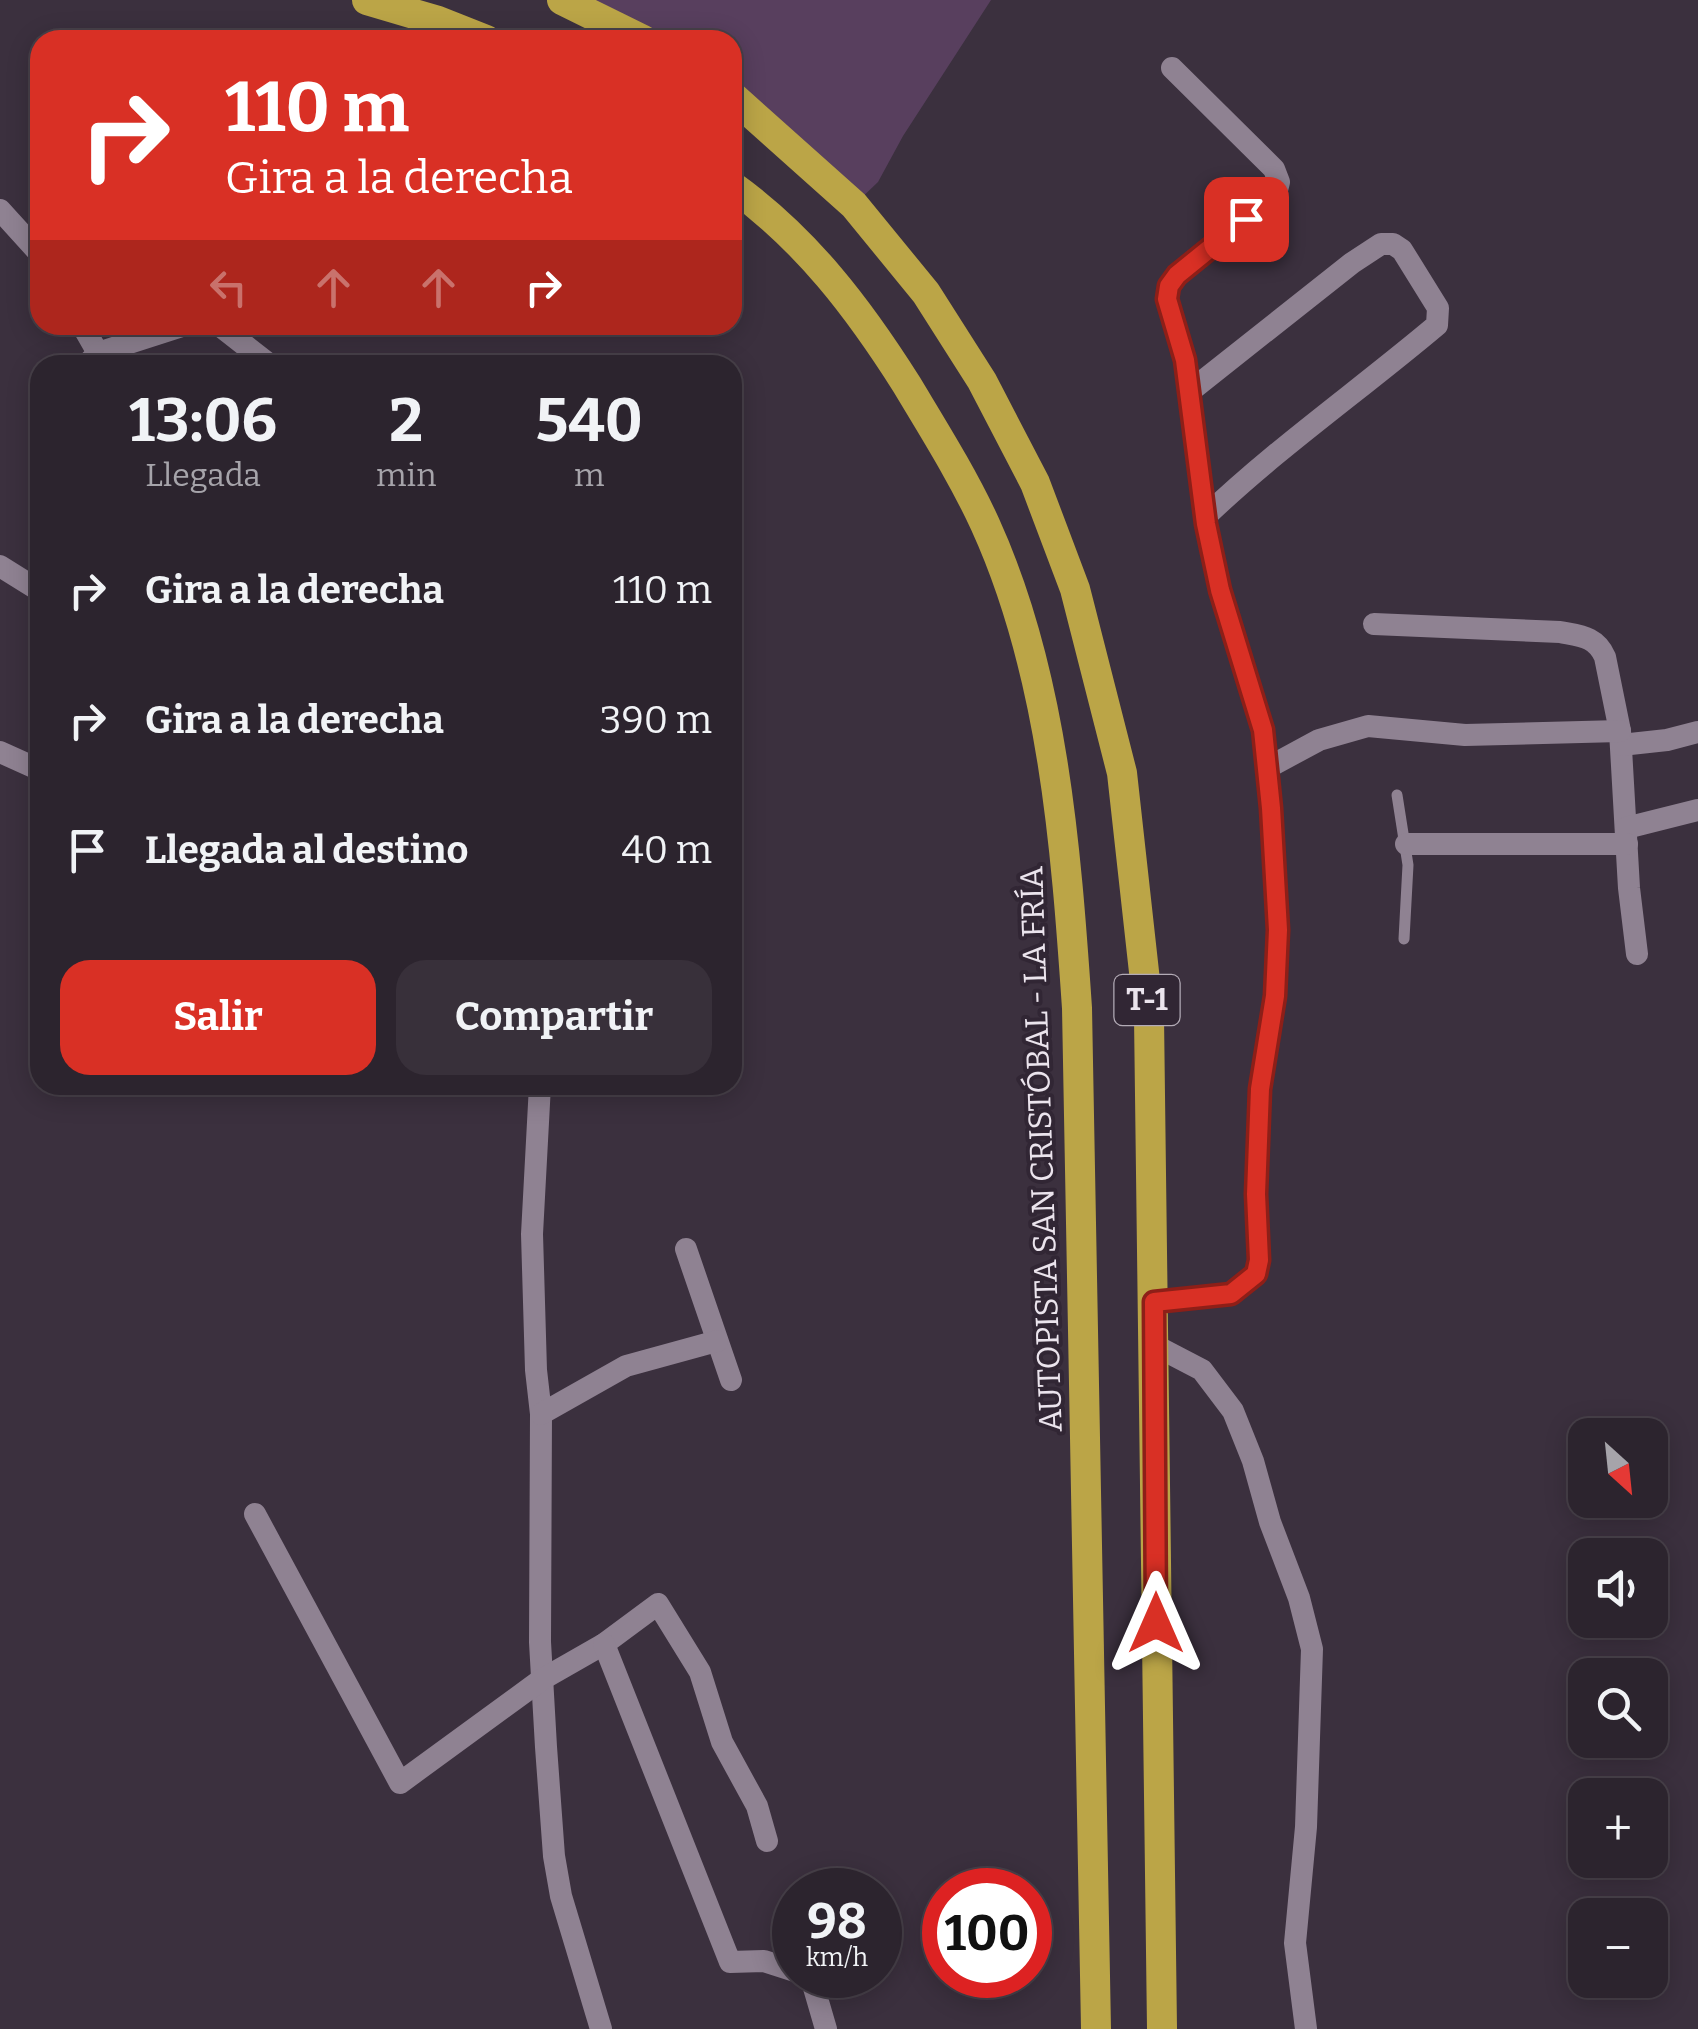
<!DOCTYPE html>
<html lang="es">
<meta charset="utf-8">
<style>
:root{--surface:#2c242e;--page:#38303a;--text:#f1f3f6;--muted:#a6a4aa;--line:#48414a;--accent:#d93025}
body{margin:0;font-family:Bitter,serif;background:var(--page);color:var(--text);height:100vh;display:flex;flex-direction:column;font-size:38px;white-space:nowrap}
*{box-sizing:border-box;margin:0}
p{font-size:32px;color:var(--muted)}
.icon{flex:none;width:55px;height:55px;fill:none;stroke:currentColor;stroke-width:2;stroke-linecap:round;stroke-linejoin:round}
.map{position:relative;flex:1;overflow:hidden}
.sheet{position:absolute;left:30px;top:355px;width:712px;height:740px;display:flex;flex-direction:column;background:var(--surface);border-radius:30px;box-shadow:0 5px 25px #0003,0 0 0 2px var(--line)}
.sheet>*{flex:none}
.hud{position:absolute;left:30px;top:30px;width:712px;height:305px;border-radius:30px;box-shadow:0 5px 25px #0003,0 0 0 2px var(--line);background:#d93025;color:#fff;overflow:hidden}
.needle{width:65px;rotate:153deg}
.fabs{position:absolute;left:1568px;top:1418px;display:grid;gap:20px}
.fabs a{display:grid;place-items:center;width:100px;height:100px;border-radius:20px;background:var(--surface);box-shadow:0 5px 25px #0003,0 0 0 2px var(--line);font-size:50px}
.speed{position:absolute;left:772px;top:1868px;display:flex;gap:20px;font-size:50px;font-weight:700;text-align:center}
.speed>*{display:grid;place-content:center;width:130px;height:130px;border-radius:50%;background:var(--surface);box-shadow:0 5px 25px #0003,0 0 0 2px var(--line);line-height:1}
.speed small{font-size:25px;font-weight:400}
.speed .limit{border:15px solid #d22;background:#fff;color:#111}
.pin{position:absolute;display:grid;place-items:center;width:85px;height:85px;color:#fff;margin:-42px;border-radius:20px;box-shadow:0 5px 15px #0006}
.me{position:absolute;width:110px;margin:-55px;rotate:0deg;stroke-linejoin:round;filter:drop-shadow(0 0 8px #0008)}
.turn{display:flex;align-items:center;gap:35px;height:210px;padding:0 30px;font-size:45px}
.turn .icon{width:130px;height:130px;stroke-width:2.5}
.turn b{display:block;font-size:70px;line-height:85px}
.lanes{display:flex;align-items:center;height:95px;padding:0 30px;background:#0003;justify-content:center;gap:50px;direction:ltr}
.lanes .off{opacity:.35}
.eta{display:flex;justify-content:space-evenly;align-items:center;height:170px;text-align:center}
.eta b{font-size:60px;font-weight:700;line-height:70px}
.action{display:flex;gap:20px;margin-top:auto;padding:20px 30px}
.action a{flex:1;height:115px;border-radius:30px;background:var(--accent);color:#fff;font-size:40px;font-weight:700;line-height:115px;text-align:center}
.action a+a{background:var(--page);color:var(--text)}
ul{padding:0;list-style:none}
li{display:flex;align-items:center;gap:30px;height:130px;padding:0 30px}
li div{flex:1}
li b{display:block;font-size:38px}
li em{font-style:normal}
.map>svg:first-child{display:block}
.green{fill:#583f5e}
.lines{fill:none;stroke-linecap:round;stroke-linejoin:round}
.lane{stroke:#8f8292;stroke-width:11}
.street{stroke:#8f8292;stroke-width:22}
.highway{stroke:#bba547;stroke-width:30}
.route-casing{stroke:#8d1f18;stroke-width:25}
.route{stroke:#d93025;stroke-width:18}
.labels{text-anchor:middle;stroke-width:8;stroke-linejoin:round;paint-order:stroke}
.shield{fill:#312634;stroke:#b3abb6;stroke-width:2.5}
.shield-label{font-size:30px;font-weight:bold;fill:#ebe4ed}
.street-label{font-size:32px;fill:#ebe4ed;stroke:#312634}
</style>
<div class="map">
<svg width="1698" height="2029" viewBox="0 0 1698 2029">
<rect width="100%" height="100%" fill="#3b303e"/>
<path class="green" d="M562,0H991L903,136L878,182L854,205L733,96L732,40H643Z"/>
<g class="lines">
<path class="lane" d="M1397,795L1408,865L1404,939"/>
<g class="street">
<path d="M0,210L40,254"/>
<path d="M82,325L98,353"/>
<path d="M219,325L270,365"/>
<path d="M86,365L98,353L185,325"/>
<path d="M1189,392L1352,263L1381,244H1393L1402,250L1438,308L1437,325C1360,390 1277,448 1205,517"/>
<path d="M0,566L40,591"/>
<path d="M1374,624L1560,632C1580,636 1596,636 1605,657L1620,731L1629,888L1637,954"/>
<path d="M1621,745L1667,740L1698,732"/>
<path d="M0,752L40,770"/>
<path d="M1267,768L1319,740L1368,726L1465,735L1620,731"/>
<path d="M1626,828L1698,810"/>
<path d="M1406,844H1627"/>
<path d="M540,1085L532,1234L536,1370L541,1414L540,1642L546,1747L554,1856L561,1896L601,2029"/>
<path d="M686,1249L731,1380"/>
<path d="M1154,1302L1231,1294L1256,1274L1259,1259L1256,1193L1260,1089L1275,996L1278,929L1271,808L1263,730L1220,590L1206,524L1185,360L1167,299L1169,286L1177,275L1276,194L1279,182L1274,169L1172,68"/>
<path d="M1154,1345L1202,1370L1233,1411L1253,1461L1270,1522L1299,1598L1312,1649L1306,1827L1295,1943L1306,2029"/>
<path d="M541,1414L626,1366L717,1341"/>
<path d="M255,1514L400,1783L541,1680L604,1644L658,1604L700,1672L722,1742L757,1806L767,1841"/>
<path d="M604,1644L730,1962L764,1961L795,1971"/>
<path d="M802,1975L812,1981L826,2029"/>
</g>
<g class="highway">
<path d="M367,0L438,21L486,40"/>
<path d="M562,0L643,40"/>
<path d="M732,96L854,205L926,293L982,381L1035,483L1075,589L1122,773L1149,1017L1162,2029"/>
<path d="M732,186C806,239 859,309 907,385C934,430 963,476 985,524C1053,673 1066,847 1077,1008L1096,2029"/>
</g>
</g>
<g class="lines">
<g class="route-casing">
<path id="route" d="M1156,1623L1154,1302L1231,1294L1256,1274L1259,1260L1256,1194L1260,1089L1275,996L1278,930L1271,808L1263,730L1220,590L1206,524L1185,360L1167,299L1169,286L1177,275L1246,219"/>
</g>
<use href="#route" class="route"/>
</g>
<g class="labels">
<rect class="shield" x="1114.5" y="975" width="65" height="50" rx="8"/>
<g class="shield-label">
<text x="1147" y="1010">T-1</text>
</g>
<g class="street-label">
<text transform="translate(1041 1149) rotate(-92)" y="11">AUTOPISTA SAN CRISTÓBAL - LA FRÍA</text>
</g>
</g>
</svg>
<div class="fabs">
<a><svg class="needle" viewBox="-14 -14 28 28"><path d="M0-13l5 13h-10z" fill="#e53935"/><path d="M0 13l5-13h-10z" fill="#a6a4aa"/></svg></a>
<a><svg class="icon" aria-label="sound" viewBox="0 0 24 24"><path d="M4 9h4l5-4v14l-5-4H4zM17 9q2 3 0 6"/></svg></a>
<a><svg class="icon" aria-label="search" viewBox="0 0 24 24"><circle cx="10" cy="10" r="6"/><path d="M15 15l6 6"/></svg></a>
<a>+</a>
<a>−</a>
</div>
<div class="speed"><div>98<small>km/h</small></div><div class="limit">100</div></div>
<div class="pin" style="left:1246px;top:219px;background:#d93025"><svg class="icon" aria-label="arrive" viewBox="0 0 24 24"><path d="M6 21V4h12l-3 4 3 4H6"/></svg></div>
<svg class="me" style="left:1156px;top:1623px" viewBox="-20 -20 40 40"><path d="M0-17L14 15 0 8-14 15z" fill="#d93025" stroke="#fff" stroke-width="4"/></svg>
<div class="hud">
<div class="turn"><svg class="icon" aria-label="right" viewBox="0 0 24 24"><path d="M7 20v-9h11M14 6l5 5-5 5"/></svg><div><b>110 m</b>Gira a la derecha</div></div>
<div class="lanes"><svg class="icon off" aria-label="left" viewBox="0 0 24 24"><path d="M17 20v-9H6M10 6l-5 5 5 5"/></svg><svg class="icon off" aria-label="ahead" viewBox="0 0 24 24"><path d="M12 20V5M6 11l6-6 6 6"/></svg><svg class="icon off" aria-label="ahead" viewBox="0 0 24 24"><path d="M12 20V5M6 11l6-6 6 6"/></svg><svg class="icon" aria-label="right" viewBox="0 0 24 24"><path d="M7 20v-9h11M14 6l5 5-5 5"/></svg></div>
</div>
<section class="sheet">
<div class="eta">
<div><b>13:06</b><p>Llegada</p></div>
<div><b>2</b><p>min</p></div>
<div><b>540</b><p>m</p></div>
</div>
<ul>
<li><svg class="icon" aria-label="right" viewBox="0 0 24 24"><path d="M7 20v-9h11M14 6l5 5-5 5"/></svg><div><b>Gira a la derecha</b></div><em>110 m</em></li>
<li><svg class="icon" aria-label="right" viewBox="0 0 24 24"><path d="M7 20v-9h11M14 6l5 5-5 5"/></svg><div><b>Gira a la derecha</b></div><em>390 m</em></li>
<li><svg class="icon" aria-label="arrive" viewBox="0 0 24 24"><path d="M6 21V4h12l-3 4 3 4H6"/></svg><div><b>Llegada al destino</b></div><em>40 m</em></li>
</ul>
<div class="action"><a>Salir</a><a>Compartir</a></div>
</section>
</div>
